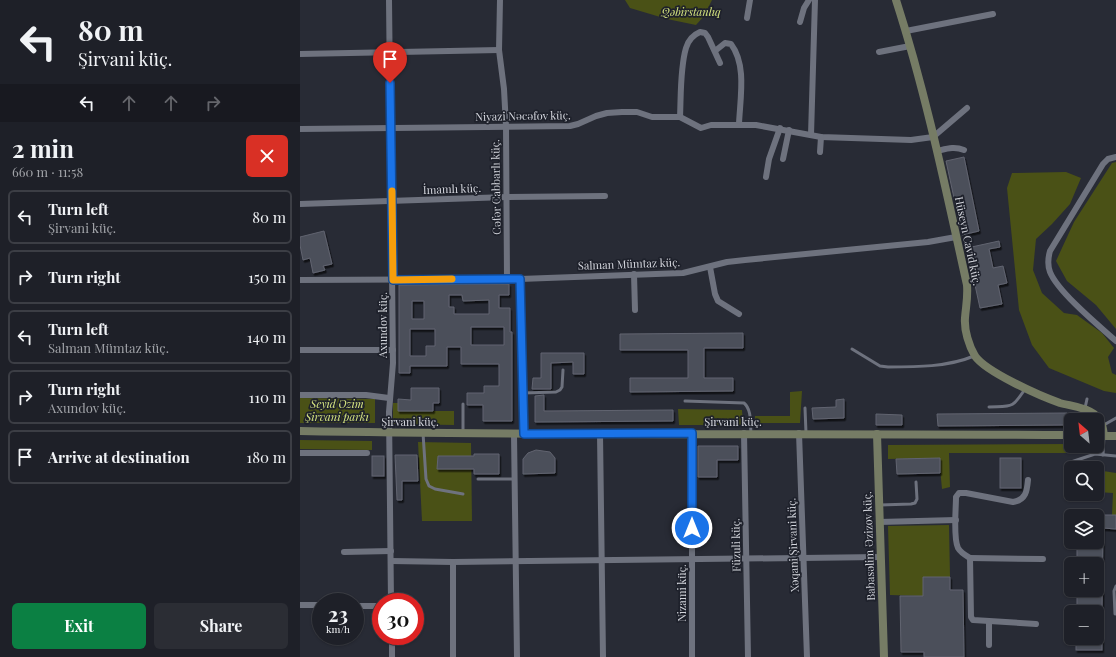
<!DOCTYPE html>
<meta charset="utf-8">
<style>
:root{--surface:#1e2028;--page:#2b2d34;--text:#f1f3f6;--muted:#a1a3a8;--line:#3c3e45;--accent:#0b8043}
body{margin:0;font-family:"Playfair Display",serif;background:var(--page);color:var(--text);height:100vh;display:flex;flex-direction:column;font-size:15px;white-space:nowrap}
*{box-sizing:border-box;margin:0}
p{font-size:13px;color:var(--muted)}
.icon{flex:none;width:22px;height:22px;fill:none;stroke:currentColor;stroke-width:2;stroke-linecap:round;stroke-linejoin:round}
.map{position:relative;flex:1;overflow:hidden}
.side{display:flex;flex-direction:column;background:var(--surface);width:300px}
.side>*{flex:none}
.banner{background:#1e2028;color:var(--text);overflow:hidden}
.needle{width:26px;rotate:332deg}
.tools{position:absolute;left:764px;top:413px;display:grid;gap:8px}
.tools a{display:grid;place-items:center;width:40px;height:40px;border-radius:6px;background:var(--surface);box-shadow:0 1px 3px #0004,0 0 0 1px var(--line);font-size:20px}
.speed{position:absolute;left:12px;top:593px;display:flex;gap:8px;font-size:20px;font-weight:700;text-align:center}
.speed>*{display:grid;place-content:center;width:52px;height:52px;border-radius:50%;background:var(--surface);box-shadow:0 1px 3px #0004,0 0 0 1px var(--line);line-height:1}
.speed small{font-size:10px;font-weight:400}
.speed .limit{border:6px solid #d22;background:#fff;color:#111}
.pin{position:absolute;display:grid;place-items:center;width:34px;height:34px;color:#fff;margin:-41px -17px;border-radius:50% 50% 50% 0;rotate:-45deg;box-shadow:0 0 4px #0007}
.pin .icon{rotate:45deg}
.me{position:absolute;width:44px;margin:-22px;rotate:0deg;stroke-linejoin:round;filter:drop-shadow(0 0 3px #0008)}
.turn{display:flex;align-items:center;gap:14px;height:84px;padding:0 12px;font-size:18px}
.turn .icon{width:52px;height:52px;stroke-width:2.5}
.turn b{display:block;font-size:28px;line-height:34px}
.lanes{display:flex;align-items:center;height:38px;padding:0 12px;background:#0003;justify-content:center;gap:20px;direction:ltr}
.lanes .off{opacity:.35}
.round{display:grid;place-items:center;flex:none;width:42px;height:42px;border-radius:6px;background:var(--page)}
.head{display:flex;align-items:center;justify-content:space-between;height:68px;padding:0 12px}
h1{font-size:24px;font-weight:700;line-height:30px}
.cta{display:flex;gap:8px;margin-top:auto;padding:8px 12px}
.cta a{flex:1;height:46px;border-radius:6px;background:var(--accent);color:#fff;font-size:16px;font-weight:700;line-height:46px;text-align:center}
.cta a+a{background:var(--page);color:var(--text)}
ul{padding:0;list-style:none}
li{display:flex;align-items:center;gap:12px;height:54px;margin:0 8px 6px;padding:0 4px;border:2px solid var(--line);border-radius:6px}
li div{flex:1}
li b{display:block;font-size:15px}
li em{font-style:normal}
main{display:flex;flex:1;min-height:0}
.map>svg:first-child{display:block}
.green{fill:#4a5116}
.building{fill:#4c4f5a;stroke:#616470;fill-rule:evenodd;filter:url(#shadow)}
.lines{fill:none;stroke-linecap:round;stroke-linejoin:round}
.lane{stroke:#6e727e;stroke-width:3}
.street{stroke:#6e727e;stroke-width:6}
.secondary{stroke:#767c65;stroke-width:8}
.route-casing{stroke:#114b97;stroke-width:10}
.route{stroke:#1a73e8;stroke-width:7}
.slow{stroke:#f59e0b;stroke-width:7}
.labels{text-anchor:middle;stroke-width:3.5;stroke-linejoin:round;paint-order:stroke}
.park-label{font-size:11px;font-style:italic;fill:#d6e580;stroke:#1e212b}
.street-label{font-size:11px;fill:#d4d6dd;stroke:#1e212b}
</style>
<main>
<section class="side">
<div class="banner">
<div class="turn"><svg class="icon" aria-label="left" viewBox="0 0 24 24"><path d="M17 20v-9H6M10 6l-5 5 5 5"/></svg><div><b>80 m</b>Şirvani küç.</div></div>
<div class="lanes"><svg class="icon" aria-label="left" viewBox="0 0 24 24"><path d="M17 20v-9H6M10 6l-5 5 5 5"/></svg><svg class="icon off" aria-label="ahead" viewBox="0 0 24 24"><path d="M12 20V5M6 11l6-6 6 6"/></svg><svg class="icon off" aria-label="ahead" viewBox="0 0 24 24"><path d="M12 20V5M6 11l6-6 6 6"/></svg><svg class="icon off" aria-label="right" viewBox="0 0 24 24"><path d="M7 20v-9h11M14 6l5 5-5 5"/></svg></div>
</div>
<div class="head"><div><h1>2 min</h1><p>660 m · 11:58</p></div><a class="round" style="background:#d93025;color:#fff"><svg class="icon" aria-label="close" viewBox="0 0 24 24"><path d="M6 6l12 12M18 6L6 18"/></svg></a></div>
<ul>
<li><svg class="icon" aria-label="left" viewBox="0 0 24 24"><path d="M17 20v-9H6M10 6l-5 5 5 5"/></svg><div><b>Turn left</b><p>Şirvani küç.</p></div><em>80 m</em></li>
<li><svg class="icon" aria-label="right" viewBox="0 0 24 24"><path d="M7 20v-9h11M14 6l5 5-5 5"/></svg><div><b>Turn right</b></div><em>150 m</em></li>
<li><svg class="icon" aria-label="left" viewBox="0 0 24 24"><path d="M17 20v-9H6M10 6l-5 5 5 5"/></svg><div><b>Turn left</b><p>Salman Mümtaz küç.</p></div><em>140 m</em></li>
<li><svg class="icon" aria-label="right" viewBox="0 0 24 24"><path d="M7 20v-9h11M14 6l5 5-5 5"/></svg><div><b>Turn right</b><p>Axundov küç.</p></div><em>110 m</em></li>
<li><svg class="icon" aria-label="arrive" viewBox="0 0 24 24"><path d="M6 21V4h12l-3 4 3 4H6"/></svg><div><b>Arrive at destination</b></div><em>180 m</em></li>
</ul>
<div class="cta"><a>Exit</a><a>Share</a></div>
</section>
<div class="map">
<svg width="816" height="657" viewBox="0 0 816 657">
<defs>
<filter id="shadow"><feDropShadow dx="1.5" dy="2.5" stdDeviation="0" flood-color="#0009"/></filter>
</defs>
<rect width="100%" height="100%" fill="#282b35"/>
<g class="green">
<path d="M325,0H412L404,16L396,25L367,19L330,8Z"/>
<path d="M816,162V329L796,305L767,281L756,261L774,222L812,163Z"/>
<path d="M766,172L781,178L770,204L752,224L736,239L733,270L742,293L764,313L777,315L802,333L814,348L808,357L812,373L816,375V393L804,391L749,368L732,345L719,310L707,188L712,173Z"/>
<path d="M502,391L500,423H455V416H490V392Z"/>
<path d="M0,398L75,399V423H0Z"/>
<path d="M93,403H98V411H154V425L93,424Z"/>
<path d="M378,409L442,410L443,425H379Z"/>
<path d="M0,440L72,441V450L0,449Z"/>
<path d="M118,442L171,443L172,521H122Z"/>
<path d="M771,444V446H787L779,451L769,453H649L650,487L642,489L639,458L588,459V445Z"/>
<path d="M797,470L816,473V515H812L813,493L797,492Z"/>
<path d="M649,525L650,577H623V596L590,595L588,526Z"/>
</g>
<g class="building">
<path d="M664,157L679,231L662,235L646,161Z"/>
<path d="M24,231L32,264L23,266L25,270L13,273L10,258L3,260L0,245V237Z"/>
<path d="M699,241L700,247L689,249L693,268L703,266L707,283L698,285L702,304L680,308L667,248Z"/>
<path d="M209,284V295H199V308H210V332H212V421H183V405H167V393H184V386H199V364H161V347H147V366H110V373H99V285ZM149,295H162L163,301L189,300V314H154V307H149ZM112,301H124V319H112ZM171,327H204V345H171ZM110,329H135V346H126V356H110Z"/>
<path d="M443,333V348H404V378H433V391L330,392V378H388V350H320V334Z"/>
<path d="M241,353H284V374H273V362L251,363V389H232L233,378H241Z"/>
<path d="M111,388H139V403H133V411H98V399L111,400Z"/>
<path d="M244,395V411L373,410V421L235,422V396Z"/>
<path d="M544,399V418L513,419L512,408L536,407V400Z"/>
<path d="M767,413V425L638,426L637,414Z"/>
<path d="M576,414L602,415V425H576Z"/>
<path d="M398,446H438V460H417V477H398Z"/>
<path d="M236,450L250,452L255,458V473L223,474V459L228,453Z"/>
<path d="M174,454H199V474H174V469H137L138,456H174Z"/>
<path d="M95,455H117L118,481H102V500H97Z"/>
<rect x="72" y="456" width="12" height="20"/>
<path d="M640,458V473L597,474L596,459Z"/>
<rect x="700" y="458" width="21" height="30"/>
<path d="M797,515H816V529L803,528L802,612H777V590H797V564H777V542H797Z"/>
<path d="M623,577H650V590H663L664,657H624V652H601L600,596H623Z"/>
<rect x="776" y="638" width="26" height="12"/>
</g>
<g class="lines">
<g class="lane">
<path d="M552,349L580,366L588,367C616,367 648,367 674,356"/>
<path d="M223,393L256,392L260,390L262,387L263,370"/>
<path d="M385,401L444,403C452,410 450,423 451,433"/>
<path d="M689,407C712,406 712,409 725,389"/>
<path d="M505,408L506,433"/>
<path d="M785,408L787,399"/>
<path d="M802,426L816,418"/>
<path d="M123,433L126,479L129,486L135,489L163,494"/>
<path d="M163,433V404"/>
<path d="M803,455L804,436"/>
<path d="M771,462L795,454L816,456"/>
<path d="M178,479H215"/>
<path d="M580,505L611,504L615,503L617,499L616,482"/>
<path d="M815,614L814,591L816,586"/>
</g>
<g class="street">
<path d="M89,0L93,363L89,412L91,602"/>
<path d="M200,0L199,50L204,89L206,126L207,279"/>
<path d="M447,18L450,0"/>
<path d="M500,22L504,8L509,0"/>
<path d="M606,31L693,14"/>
<path d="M415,51L425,43L431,44C447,65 440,99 439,124"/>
<path d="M579,52L610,46"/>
<path d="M0,54L199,50"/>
<path d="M380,117C381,96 380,68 386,48C388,41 393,35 400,32L405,33L408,37L420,63"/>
<path d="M0,129L270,126L278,124L296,116L307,113L322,112H337L352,117H380L401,128L411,125H456L521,137L611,140L633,137L667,108"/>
<path d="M511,135L515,0"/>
<path d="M637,151C646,149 654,146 664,150"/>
<path d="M520,152L521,137"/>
<path d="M816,157L808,159L803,164L750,251C748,258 747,264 750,272C758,292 799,326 816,341"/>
<path d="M483,159L489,130"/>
<path d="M466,177L469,159L480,128"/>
<path d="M0,204L207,197L305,196"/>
<path d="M410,267L415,294L418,301L439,314"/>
<path d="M334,274L335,310"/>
<path d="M220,279L224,434"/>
<path d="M0,280L220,279L383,273L427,262L445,260L628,242L656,237"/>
<path d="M0,350H93"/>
<path d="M0,395H66L89,398"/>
<path d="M392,433V657"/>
<path d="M444,433L448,657"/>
<path d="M499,433L507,657"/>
<path d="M214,434L217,657"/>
<path d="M300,434L303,657"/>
<path d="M0,453H67"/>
<path d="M728,480C727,491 726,500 713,502L666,493H659L656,497C656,509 653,538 658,548C661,553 665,555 670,558L671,617L673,620L736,624"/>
<path d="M579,522L656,520"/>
<path d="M44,552L91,551"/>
<path d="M670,558L743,559"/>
<path d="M91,561L153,562L580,557"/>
<path d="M153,562V657"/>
<path d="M0,605H21"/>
<path d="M55,606H81"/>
<path d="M92,636V657"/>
<path d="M689,645V622"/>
</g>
<g class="secondary">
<path d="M596,0C626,93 646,190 667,285C668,298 666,305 665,318C664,330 669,346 675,356C686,372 740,396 760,403C771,406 785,407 794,414C802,420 803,427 804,436"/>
<path d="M0,431C257,436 514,433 771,435"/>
<path d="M577,434L584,657"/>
<path d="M797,436H816"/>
</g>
</g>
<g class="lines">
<g class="route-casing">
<path id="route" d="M90,83L93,280L220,279L224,434L392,433V528"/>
</g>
<use href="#route" class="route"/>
<path class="slow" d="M92,191L93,280L152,279"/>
</g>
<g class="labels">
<g class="park-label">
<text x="391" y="16">Qəbirstanlıq</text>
<text x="37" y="408">Seyid Əzim<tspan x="37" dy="13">Şirvani parkı</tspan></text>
</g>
<g class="street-label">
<text transform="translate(223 116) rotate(-1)" y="4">Niyazi Nəcəfov küç.</text>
<text transform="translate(196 187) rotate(-91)" y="4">Cəfər Cabbarlı küç.</text>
<text transform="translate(152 189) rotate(-2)" y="4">İmamlı küç.</text>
<text transform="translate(668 241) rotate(78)" y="4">Hüseyn Cavid küç.</text>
<text transform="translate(329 264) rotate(-2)" y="4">Salman Mümtaz küç.</text>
<text transform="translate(83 325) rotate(-90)" y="4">Axundov küç.</text>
<text x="110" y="426">Şirvani küç.</text>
<text x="433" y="426">Şirvani küç.</text>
<text transform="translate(436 545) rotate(-91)" y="4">Füzuli küç.</text>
<text transform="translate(493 545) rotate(-92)" y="4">Xəqani Şirvani küç.</text>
<text transform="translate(569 546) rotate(-92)" y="4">Babasəlim Əzizov küç.</text>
<text transform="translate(382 593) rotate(-90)" y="4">Nizami küç.</text>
</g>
</g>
</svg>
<div class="tools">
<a><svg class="needle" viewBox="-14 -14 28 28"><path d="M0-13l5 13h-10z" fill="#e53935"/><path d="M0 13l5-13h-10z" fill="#a1a3a8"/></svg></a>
<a><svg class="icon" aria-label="search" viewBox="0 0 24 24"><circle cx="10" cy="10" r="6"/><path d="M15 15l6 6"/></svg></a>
<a><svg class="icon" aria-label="layers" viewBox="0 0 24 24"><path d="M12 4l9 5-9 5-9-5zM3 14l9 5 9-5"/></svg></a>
<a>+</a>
<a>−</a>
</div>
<div class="speed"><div>23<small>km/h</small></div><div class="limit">30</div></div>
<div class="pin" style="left:90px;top:83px;background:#d93025"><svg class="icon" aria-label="arrive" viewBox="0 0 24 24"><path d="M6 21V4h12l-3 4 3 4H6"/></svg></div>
<svg class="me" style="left:392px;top:528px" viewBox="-20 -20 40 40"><circle r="17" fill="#1a73e8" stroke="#fff" stroke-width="3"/><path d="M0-11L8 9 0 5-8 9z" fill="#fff"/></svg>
</div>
</main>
